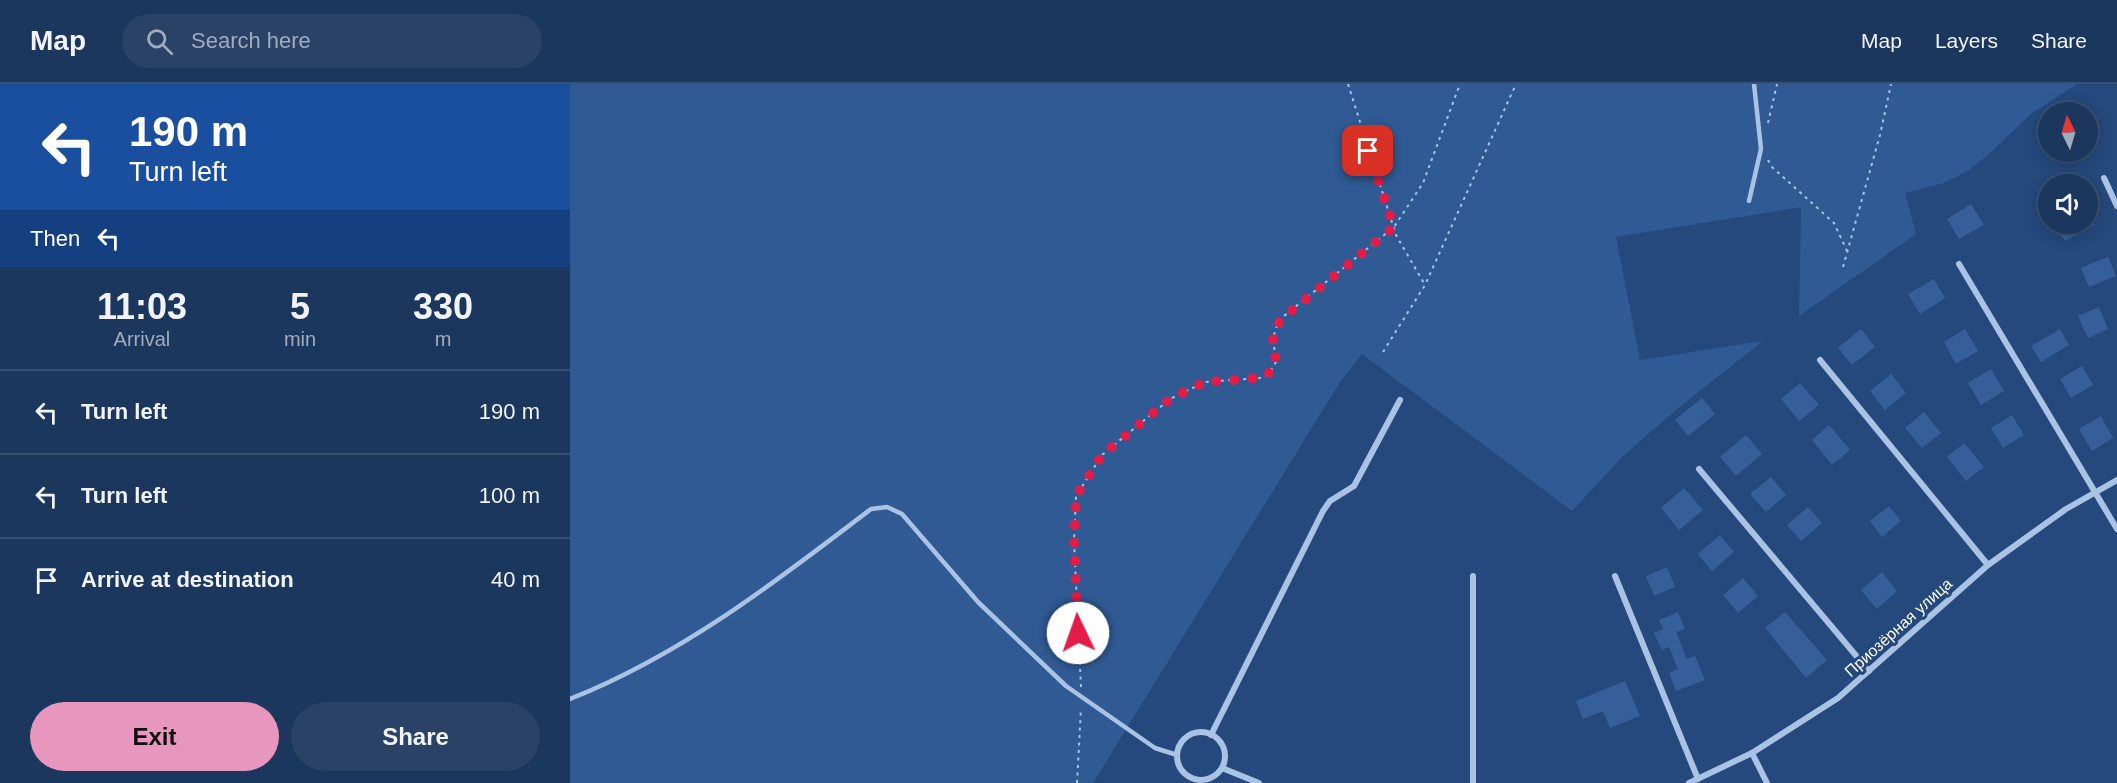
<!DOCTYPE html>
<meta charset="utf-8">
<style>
:root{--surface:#1c375d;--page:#294266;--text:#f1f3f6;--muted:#a0acbc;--line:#3a5172;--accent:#e797bd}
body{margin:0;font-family:Helvetica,sans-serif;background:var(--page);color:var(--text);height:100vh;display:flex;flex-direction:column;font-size:22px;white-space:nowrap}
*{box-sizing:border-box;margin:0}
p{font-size:20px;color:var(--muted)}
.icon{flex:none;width:33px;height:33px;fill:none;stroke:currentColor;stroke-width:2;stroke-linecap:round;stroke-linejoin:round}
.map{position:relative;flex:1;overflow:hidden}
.drawer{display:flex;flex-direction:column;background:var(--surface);width:570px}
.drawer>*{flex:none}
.banner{background:#1a4fa0;color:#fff;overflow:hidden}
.needle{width:39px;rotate:355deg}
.fabs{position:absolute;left:1468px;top:18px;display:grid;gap:12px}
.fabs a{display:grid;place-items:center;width:60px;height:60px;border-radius:50%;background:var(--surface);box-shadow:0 3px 15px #0003,0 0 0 2px var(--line);font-size:30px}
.pin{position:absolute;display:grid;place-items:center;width:51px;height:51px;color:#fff;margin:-26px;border-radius:12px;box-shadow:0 3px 9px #0006}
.me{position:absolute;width:66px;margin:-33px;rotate:357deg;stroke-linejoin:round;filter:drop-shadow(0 0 4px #0008)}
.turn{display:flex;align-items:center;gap:21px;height:126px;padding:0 30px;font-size:27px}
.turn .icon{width:78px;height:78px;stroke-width:2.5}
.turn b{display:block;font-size:42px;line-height:51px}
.then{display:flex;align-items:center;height:57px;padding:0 30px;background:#0003;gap:12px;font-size:22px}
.eta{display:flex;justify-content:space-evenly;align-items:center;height:102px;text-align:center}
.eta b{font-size:36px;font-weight:800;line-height:42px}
.cta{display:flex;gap:12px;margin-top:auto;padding:12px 30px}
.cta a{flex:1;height:69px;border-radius:36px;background:var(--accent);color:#111;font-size:24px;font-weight:800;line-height:69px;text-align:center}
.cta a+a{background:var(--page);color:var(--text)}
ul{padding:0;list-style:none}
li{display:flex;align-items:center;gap:18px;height:84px;padding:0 30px;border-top:2px solid var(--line)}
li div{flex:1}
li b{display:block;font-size:22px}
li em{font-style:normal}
header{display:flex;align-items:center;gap:36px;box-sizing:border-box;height:84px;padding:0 30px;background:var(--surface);border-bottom:2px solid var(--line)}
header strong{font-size:28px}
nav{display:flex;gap:33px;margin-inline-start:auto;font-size:21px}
.search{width:420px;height:54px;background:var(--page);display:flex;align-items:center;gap:15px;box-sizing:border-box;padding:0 21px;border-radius:33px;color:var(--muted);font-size:22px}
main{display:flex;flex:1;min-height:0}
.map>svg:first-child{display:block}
.green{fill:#305a93}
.building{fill:#365f99}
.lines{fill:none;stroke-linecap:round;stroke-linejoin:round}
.path{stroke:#aac3e5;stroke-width:2;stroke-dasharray:3 4.5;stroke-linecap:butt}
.lane{stroke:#aac3e5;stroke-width:4.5}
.street{stroke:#aac3e5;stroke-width:6}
.route{stroke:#e11d48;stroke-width:10;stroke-dasharray:0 18}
.labels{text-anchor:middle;stroke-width:6;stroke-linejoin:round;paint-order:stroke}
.street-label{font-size:16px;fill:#fff;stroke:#25497c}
</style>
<header>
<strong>Map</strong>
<div class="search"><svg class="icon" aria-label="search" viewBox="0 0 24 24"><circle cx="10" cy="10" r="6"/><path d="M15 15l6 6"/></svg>Search here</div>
<nav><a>Map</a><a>Layers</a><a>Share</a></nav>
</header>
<main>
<section class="drawer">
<div class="banner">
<div class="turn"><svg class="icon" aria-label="left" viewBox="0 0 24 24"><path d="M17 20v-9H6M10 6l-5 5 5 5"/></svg><div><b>190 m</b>Turn left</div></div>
<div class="then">Then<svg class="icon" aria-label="left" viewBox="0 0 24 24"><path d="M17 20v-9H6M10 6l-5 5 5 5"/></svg></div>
</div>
<div class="eta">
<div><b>11:03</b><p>Arrival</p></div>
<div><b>5</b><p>min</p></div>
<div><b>330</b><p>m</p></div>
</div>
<ul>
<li><svg class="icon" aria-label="left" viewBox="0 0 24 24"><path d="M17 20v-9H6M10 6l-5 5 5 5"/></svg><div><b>Turn left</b></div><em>190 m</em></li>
<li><svg class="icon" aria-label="left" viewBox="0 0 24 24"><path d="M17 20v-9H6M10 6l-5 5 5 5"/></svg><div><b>Turn left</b></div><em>100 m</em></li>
<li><svg class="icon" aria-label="arrive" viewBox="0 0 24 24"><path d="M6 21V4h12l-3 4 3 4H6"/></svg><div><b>Arrive at destination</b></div><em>40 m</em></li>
</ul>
<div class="cta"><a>Exit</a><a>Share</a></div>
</section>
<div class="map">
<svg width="1547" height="699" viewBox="0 0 1547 699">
<rect width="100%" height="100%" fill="#25497c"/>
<path class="green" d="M0,0H1507L1461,30L1420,69L1398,87L1374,99L1335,109L1346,150L1229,232L1231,123L1046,153L1070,276L1193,257L1112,321L1054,371L1002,427L792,270L770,298L523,699H0Z"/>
<g class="building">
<path d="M1401,120L1414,141L1389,155L1377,135Z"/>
<path d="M1484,140H1526L1495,157Z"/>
<path d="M1538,173L1546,192L1519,203L1511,184Z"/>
<path d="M1364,195L1375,214L1350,230L1338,210Z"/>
<path d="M1529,223L1538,245L1518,254L1508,232Z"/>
<path d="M1291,245L1305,263L1282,281L1268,264Z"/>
<path d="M1395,245L1408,267L1386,280L1374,258Z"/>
<path d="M1490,245L1499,261L1471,278L1461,262Z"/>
<path d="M1512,282L1523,301L1501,314L1490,295Z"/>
<path d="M1421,285L1434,307L1411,321L1398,299Z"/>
<path d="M1321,290L1336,309L1315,326L1300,307Z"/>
<path d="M1230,299L1249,321L1229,337L1211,315Z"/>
<path d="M1132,314L1145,330L1118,352L1105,336Z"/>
<path d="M1354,328L1371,349L1352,364L1335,344Z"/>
<path d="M1442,331L1454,351L1433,364L1421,344Z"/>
<path d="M1531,332L1543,354L1522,367L1509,345Z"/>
<path d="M1259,341L1280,366L1262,381L1242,356Z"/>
<path d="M1176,351L1192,370L1166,392L1150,373Z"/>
<path d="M1394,359L1414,383L1396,397L1377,373Z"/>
<path d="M1201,393L1216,411L1196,428L1180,410Z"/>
<path d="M1114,404L1133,426L1109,446L1091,424Z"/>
<path d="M1319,422L1331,437L1312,453L1300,437Z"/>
<path d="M1238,423L1252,439L1231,457L1217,441Z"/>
<path d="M1150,451L1164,468L1142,487L1128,470Z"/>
<path d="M1097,483L1105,503L1084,512L1076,492Z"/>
<path d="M1312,488L1327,507L1307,525L1291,506Z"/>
<path d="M1173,494L1188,512L1168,529L1153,511Z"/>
<path d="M1108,528L1115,545L1106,548L1117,575L1125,572L1135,596L1106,607L1099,589L1108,585L1099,563L1092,566L1084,549L1093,545L1089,536Z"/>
<path d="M1215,528L1257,576L1236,594L1195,544Z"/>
<path d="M1055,597L1070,632L1040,644L1033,627L1013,635L1006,617Z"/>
</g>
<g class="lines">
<g class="path">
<path d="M778,0L826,151L855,201"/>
<path d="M1198,39L1207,0"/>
<path d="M1198,76L1202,83L1264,139L1277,167"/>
<path d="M1273,183L1310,51L1321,0"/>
<path d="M813,268L855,201L946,0"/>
<path d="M511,603L504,458L506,412L532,371L600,315L635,298L690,294L699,289L706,278L703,254L709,236L824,143L853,99L890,0"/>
<path d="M507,699L511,624"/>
</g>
<g class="lane">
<path d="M1179,117L1191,65L1184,0"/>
<path d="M0,615C111,571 207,497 301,425L317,423L332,430L408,518L496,602L585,664L607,671"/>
</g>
<g class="street">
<path d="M1534,94L1547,122"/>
<path d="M1389,180L1547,445"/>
<path d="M1250,276L1418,481"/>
<path d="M1129,385L1299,587"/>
<path d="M903,492V699"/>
<path d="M1045,492L1128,695"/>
<circle cx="631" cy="672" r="24"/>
<path d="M641,651L753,427L760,417L784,402L830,316"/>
<path d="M1182,669L1197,699"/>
<path d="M652,684L689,699"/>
<path d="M1119,699L1182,669L1268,614L1418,481L1496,425L1547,396"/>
</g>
</g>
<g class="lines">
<path class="route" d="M508,549L504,458L506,412L532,371L600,315L635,298L690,294L699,289L706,278L703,255L710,236L824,143L798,67"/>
</g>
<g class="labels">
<g class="street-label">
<text transform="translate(1328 543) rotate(-42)" y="6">Приозёрная улица</text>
</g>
</g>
</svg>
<div class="fabs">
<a><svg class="needle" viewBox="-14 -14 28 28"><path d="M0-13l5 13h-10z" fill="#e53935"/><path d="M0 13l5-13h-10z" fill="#a0acbc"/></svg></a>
<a><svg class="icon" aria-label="sound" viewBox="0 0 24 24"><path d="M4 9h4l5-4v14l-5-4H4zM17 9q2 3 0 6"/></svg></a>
</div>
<div class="pin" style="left:798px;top:67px;background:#d93025"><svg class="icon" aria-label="arrive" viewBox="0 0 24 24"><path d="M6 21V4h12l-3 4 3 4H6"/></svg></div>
<svg class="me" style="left:508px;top:549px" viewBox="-20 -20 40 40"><circle r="19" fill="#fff"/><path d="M0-13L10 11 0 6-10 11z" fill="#e11d48"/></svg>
</div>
</main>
